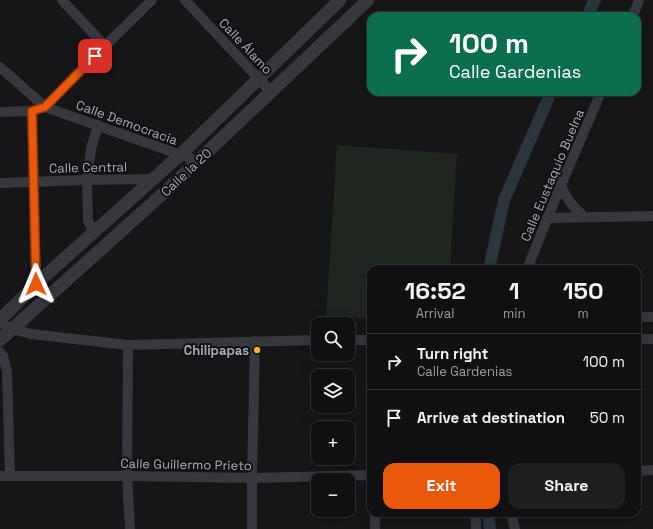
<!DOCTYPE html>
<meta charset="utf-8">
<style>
:root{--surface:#101012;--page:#1e1e20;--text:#f1f3f6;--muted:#9c9d9f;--line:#303032;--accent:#ea580c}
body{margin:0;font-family:"Space Grotesk",sans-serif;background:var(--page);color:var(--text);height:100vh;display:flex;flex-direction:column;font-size:15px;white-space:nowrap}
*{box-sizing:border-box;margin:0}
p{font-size:13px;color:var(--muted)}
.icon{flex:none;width:22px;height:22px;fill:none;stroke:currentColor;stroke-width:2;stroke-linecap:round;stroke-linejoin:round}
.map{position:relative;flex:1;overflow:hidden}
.drawer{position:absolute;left:367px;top:265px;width:274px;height:252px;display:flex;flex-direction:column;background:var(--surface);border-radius:12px;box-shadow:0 4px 16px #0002,0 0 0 1px var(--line)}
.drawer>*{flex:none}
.top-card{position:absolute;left:367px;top:12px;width:274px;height:84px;border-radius:12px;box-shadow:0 4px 16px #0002,0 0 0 1px var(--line);background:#0b6e4f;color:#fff;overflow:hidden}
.controls{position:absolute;left:311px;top:317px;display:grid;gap:8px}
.controls a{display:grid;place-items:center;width:44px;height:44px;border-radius:8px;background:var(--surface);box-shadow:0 4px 16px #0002,0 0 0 1px var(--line);font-size:20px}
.pin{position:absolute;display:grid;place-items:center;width:34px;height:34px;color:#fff;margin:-17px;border-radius:8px;box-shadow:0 2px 6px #0006}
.me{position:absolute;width:44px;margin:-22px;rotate:359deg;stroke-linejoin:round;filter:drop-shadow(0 0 3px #0008)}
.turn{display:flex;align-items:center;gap:14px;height:84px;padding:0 16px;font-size:18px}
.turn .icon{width:52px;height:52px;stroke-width:2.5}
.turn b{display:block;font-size:28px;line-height:34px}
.eta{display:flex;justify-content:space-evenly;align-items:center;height:68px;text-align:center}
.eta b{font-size:24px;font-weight:800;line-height:28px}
.primary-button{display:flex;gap:8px;margin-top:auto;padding:8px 16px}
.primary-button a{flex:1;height:46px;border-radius:12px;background:var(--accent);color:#fff;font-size:16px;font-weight:800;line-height:46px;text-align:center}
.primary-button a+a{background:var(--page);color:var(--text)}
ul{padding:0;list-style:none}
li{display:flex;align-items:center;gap:12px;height:56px;padding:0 16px;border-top:1px solid var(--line)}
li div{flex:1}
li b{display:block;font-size:15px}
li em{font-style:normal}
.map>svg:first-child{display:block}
.green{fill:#1e261f}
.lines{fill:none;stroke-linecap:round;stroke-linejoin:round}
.canal{stroke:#2c353c;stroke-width:12}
.minor{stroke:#37383d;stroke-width:10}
.tertiary{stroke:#37383d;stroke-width:13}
.route-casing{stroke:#983908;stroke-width:10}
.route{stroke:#ea580c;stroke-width:7}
.poi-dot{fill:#f2b134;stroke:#111113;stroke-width:1.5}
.labels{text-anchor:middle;stroke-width:4;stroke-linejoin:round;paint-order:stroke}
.street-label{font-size:13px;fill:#a8adb8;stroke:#111113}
.poi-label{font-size:13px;font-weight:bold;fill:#a8adb8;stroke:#111113;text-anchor:end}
</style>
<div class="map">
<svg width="653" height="529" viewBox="0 0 653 529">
<rect width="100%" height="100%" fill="#161618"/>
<path class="green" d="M337,145L457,154L450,269H371V319L326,316Z"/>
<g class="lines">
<g class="canal">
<path d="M587,16L595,0"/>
<path d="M489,269L504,200L551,92"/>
<path d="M488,513L490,529"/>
</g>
<g class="minor">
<path d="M62,0L105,46"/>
<path d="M185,0L271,92"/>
<path d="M633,16L639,0"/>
<path d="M0,67L45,107L105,46L152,0"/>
<path d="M32,111L36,284"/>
<path d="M0,112L32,111L45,107L198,161"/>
<path d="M0,183L87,180L153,179"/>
<path d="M561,185C566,199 573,208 585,217"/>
<path d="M547,218L653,216"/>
<path d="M94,232L88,221L87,180L91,149L98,125"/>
<path d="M527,269L561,185L601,92"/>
<path d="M637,317H653"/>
<path d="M0,323L12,329L31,334L128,345L318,340"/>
<path d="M637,339H653"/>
<path d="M348,340H371"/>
<path d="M128,345L127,476L130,529"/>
<path d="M0,352L3,356L7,371L10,476"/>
<path d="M637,471L653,470"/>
<path d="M0,476H127L252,478L371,475"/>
<path d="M511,513L515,529"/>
<path d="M252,529V478L255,341"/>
<path d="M375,529V513"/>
<path d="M476,529V513"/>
</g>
<g class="tertiary">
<path d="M0,320L36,284L180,155L340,0"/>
<path d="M0,340L167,190L368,0"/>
</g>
</g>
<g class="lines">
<g class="route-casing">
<path id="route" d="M36,284L32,111L45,107L95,56"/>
</g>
<use href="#route" class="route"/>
</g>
<circle class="poi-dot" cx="257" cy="350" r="4"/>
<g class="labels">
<g class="street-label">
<text transform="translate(246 46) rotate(47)" y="5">Calle Álamo</text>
<text transform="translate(127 122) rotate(20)" y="5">Calle Democracia</text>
<text transform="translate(88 167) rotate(-1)" y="5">Calle Central</text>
<text transform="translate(186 172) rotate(-43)" y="5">Calle la 20</text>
<text transform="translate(552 175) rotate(-67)" y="5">Calle Eustaquio Buelna</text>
<text transform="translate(186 464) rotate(1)" y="5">Calle Guillermo Prieto</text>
</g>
<g class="poi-label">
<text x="249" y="355">Chilipapas</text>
</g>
</g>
</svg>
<div class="controls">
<a><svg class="icon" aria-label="search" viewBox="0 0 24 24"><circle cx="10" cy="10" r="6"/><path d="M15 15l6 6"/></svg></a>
<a><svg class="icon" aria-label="layers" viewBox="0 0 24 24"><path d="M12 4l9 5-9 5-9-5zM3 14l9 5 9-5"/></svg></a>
<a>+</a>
<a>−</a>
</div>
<div class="pin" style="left:95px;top:56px;background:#d93025"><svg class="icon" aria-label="arrive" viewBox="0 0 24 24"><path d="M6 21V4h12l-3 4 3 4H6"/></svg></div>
<svg class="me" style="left:36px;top:284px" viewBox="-20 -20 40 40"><path d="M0-17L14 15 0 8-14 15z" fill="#ea580c" stroke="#fff" stroke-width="4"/></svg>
<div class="top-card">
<div class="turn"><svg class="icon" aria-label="right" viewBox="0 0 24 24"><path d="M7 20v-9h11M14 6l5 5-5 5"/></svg><div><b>100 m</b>Calle Gardenias</div></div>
</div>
<section class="drawer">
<div class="eta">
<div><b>16:52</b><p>Arrival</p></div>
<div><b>1</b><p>min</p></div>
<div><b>150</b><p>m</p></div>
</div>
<ul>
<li><svg class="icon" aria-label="right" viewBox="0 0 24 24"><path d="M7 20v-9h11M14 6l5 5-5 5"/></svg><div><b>Turn right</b><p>Calle Gardenias</p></div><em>100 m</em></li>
<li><svg class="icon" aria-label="arrive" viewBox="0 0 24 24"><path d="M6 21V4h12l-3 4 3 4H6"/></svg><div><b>Arrive at destination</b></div><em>50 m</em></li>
</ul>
<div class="primary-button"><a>Exit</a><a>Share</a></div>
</section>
</div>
